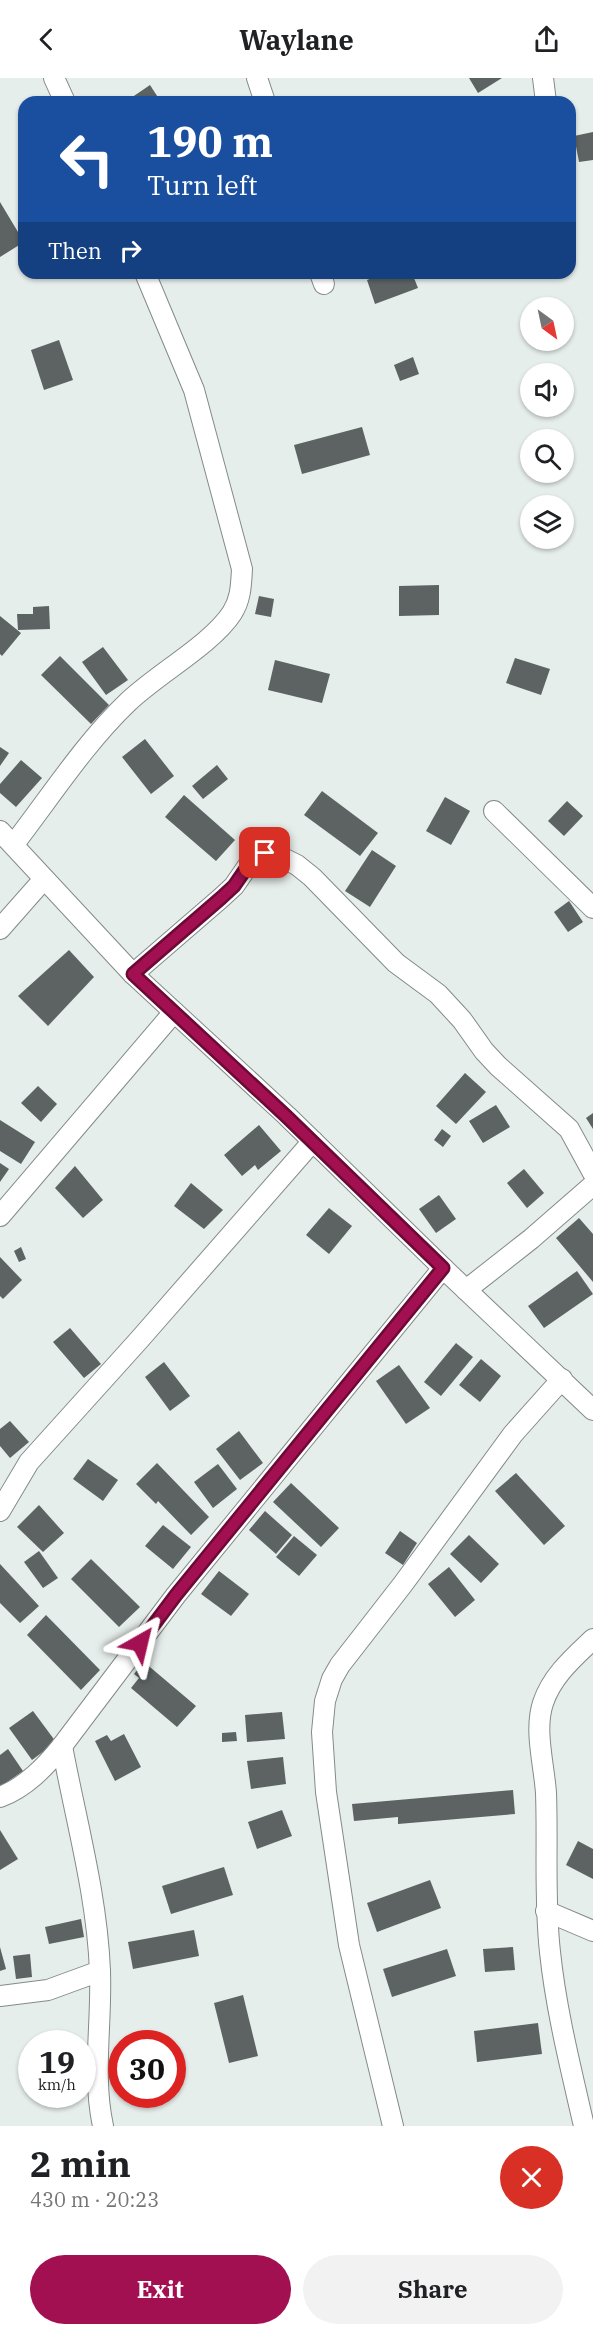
<!DOCTYPE html>
<meta charset="utf-8">
<style>
:root{--surface:#fff;--page:#f2f2f2;--text:#202124;--muted:#757577;--accent:#a31052}
body{margin:0;font-family:"IBM Plex Serif",serif;background:var(--page);color:var(--text);height:100vh;display:flex;flex-direction:column;font-size:22px;white-space:nowrap}
*{box-sizing:border-box;margin:0}
p{font-size:20px;color:var(--muted)}
.icon{flex:none;width:33px;height:33px;fill:none;stroke:currentColor;stroke-width:2;stroke-linecap:round;stroke-linejoin:round}
.map{position:relative;height:2048px;overflow:hidden}
.details{display:flex;flex-direction:column;background:var(--surface);flex:1}
.details>*{flex:none}
.banner{position:absolute;left:18px;top:18px;width:558px;height:183px;border-radius:18px;box-shadow:0 2px 4px #0004;background:#1a4fa0;color:#fff;overflow:hidden}
.needle{width:39px;rotate:147deg}
.controls{position:absolute;left:520px;top:219px;display:grid;gap:12px}
.controls a{display:grid;place-items:center;width:54px;height:54px;border-radius:50%;background:var(--surface);box-shadow:0 2px 4px #0004;font-size:30px}
.speed{position:absolute;left:18px;top:1952px;display:flex;gap:12px;font-size:30px;font-weight:700;text-align:center}
.speed>*{display:grid;place-content:center;width:78px;height:78px;border-radius:50%;background:var(--surface);box-shadow:0 2px 4px #0004;line-height:1}
.speed small{font-size:15px;font-weight:400}
.speed .limit{border:9px solid #d22;background:#fff;color:#111}
.pin{position:absolute;display:grid;place-items:center;width:51px;height:51px;color:#fff;margin:-26px;border-radius:12px;box-shadow:0 3px 9px #0006}
.me{position:absolute;width:66px;margin:-33px;rotate:37deg;stroke-linejoin:round;filter:drop-shadow(0 0 4px #0008)}
.turn{display:flex;align-items:center;gap:21px;height:126px;padding:0 30px;font-size:27px}
.turn .icon{width:78px;height:78px;stroke-width:2.5}
.turn b{display:block;font-size:42px;line-height:51px}
.then{display:flex;align-items:center;height:57px;padding:0 30px;background:#0003;gap:12px;font-size:22px}
.round{display:grid;place-items:center;flex:none;width:63px;height:63px;border-radius:32px;background:var(--page)}
.overview{display:flex;align-items:center;justify-content:space-between;height:102px;padding:0 30px}
h1{font-size:36px;font-weight:700;line-height:45px}
.primary-button{display:flex;gap:12px;margin-top:auto;padding:12px 30px}
.primary-button a{flex:1;height:69px;border-radius:36px;background:var(--accent);color:#fff;font-size:24px;font-weight:700;line-height:69px;text-align:center}
.primary-button a+a{background:var(--page);color:var(--text)}
header{display:flex;justify-content:space-between;align-items:center;height:78px;padding:0 30px;background:var(--surface);font-size:27px;font-weight:700}
.map>svg:first-child{display:block}
.building{fill:#5c6362}
.lines{fill:none;stroke-linecap:round;stroke-linejoin:round}
.minor-casing{stroke:#838b89;stroke-width:22}
.minor{stroke:#fff;stroke-width:20}
.route-casing{stroke:#6a0a35;stroke-width:15}
.route{stroke:#a31052;stroke-width:10}
</style>
<header><svg class="icon" aria-label="back" viewBox="0 0 24 24"><path d="M15 5l-7 7 7 7"/></svg>Waylane<svg class="icon" aria-label="share" viewBox="0 0 24 24"><path d="M12 15V3M7 8l5-5 5 5M5 13v7h14v-7"/></svg></header>
<div class="map">
<svg width="593" height="2048" viewBox="0 0 593 2048">
<rect width="100%" height="100%" fill="#e6eeec"/>
<g class="building">
<path d="M469,0H502L478,15Z"/>
<path d="M150,7L161,24H125Z"/>
<path d="M593,54V82L579,84L574,58Z"/>
<path d="M0,124L24,164L0,179Z"/>
<path d="M386,195H412L418,210L375,226L367,202Z"/>
<path d="M59,262L73,302L44,312L31,272Z"/>
<path d="M413,279L419,296L400,303L394,287Z"/>
<path d="M362,349L370,377L302,396L294,367Z"/>
<path d="M439,507V537L399,538V508Z"/>
<path d="M259,518L274,521L271,539L255,536Z"/>
<path d="M49,528L50,551L18,552L17,536H33V529Z"/>
<path d="M0,538L21,555L2,578L0,576Z"/>
<path d="M103,569L128,602L106,617L82,584Z"/>
<path d="M60,578L109,627L91,646L41,597Z"/>
<path d="M515,580L550,591L541,617L506,605Z"/>
<path d="M275,582L330,596L322,625L268,612Z"/>
<path d="M145,661L174,698L151,716L122,679Z"/>
<path d="M0,669L9,675L0,688Z"/>
<path d="M21,682L42,700L16,729L0,715V706Z"/>
<path d="M217,687L228,701L203,721L192,708Z"/>
<path d="M322,713L378,755L360,778L304,737Z"/>
<path d="M184,717L235,762L216,783L165,739Z"/>
<path d="M445,719L470,733L451,767L426,753Z"/>
<path d="M567,723L583,738L564,758L548,743Z"/>
<path d="M372,772L396,788L370,829L345,813Z"/>
<path d="M569,823L583,844L568,854L554,834Z"/>
<path d="M69,872L94,899L48,948L18,918Z"/>
<path d="M465,995L486,1014L456,1046L436,1028Z"/>
<path d="M38,1008L57,1026L41,1044L21,1025Z"/>
<path d="M496,1027L510,1049L483,1065L469,1043Z"/>
<path d="M593,1035V1051L586,1040Z"/>
<path d="M0,1042L35,1064L21,1086L0,1073Z"/>
<path d="M259,1047L281,1073L258,1092L255,1087L242,1098L224,1077Z"/>
<path d="M442,1051L451,1058L443,1069L434,1062Z"/>
<path d="M0,1085L9,1091L0,1104Z"/>
<path d="M75,1088L103,1122L83,1140L55,1110Z"/>
<path d="M524,1091L544,1115L527,1130L507,1105Z"/>
<path d="M191,1105L223,1132L204,1151L174,1128Z"/>
<path d="M439,1117L456,1141L436,1155L419,1131Z"/>
<path d="M329,1130L352,1148L329,1176L306,1157Z"/>
<path d="M579,1140L593,1156V1204L556,1160Z"/>
<path d="M21,1169L26,1181L19,1184L14,1173Z"/>
<path d="M0,1179L22,1202L3,1221L0,1218Z"/>
<path d="M577,1193L593,1216L544,1250L528,1228Z"/>
<path d="M70,1250L101,1286L84,1300L53,1264Z"/>
<path d="M456,1265L473,1279L441,1318L424,1304Z"/>
<path d="M481,1281L501,1298L480,1324L459,1307Z"/>
<path d="M164,1284L190,1318L170,1333L145,1299Z"/>
<path d="M399,1287L430,1330L406,1346L376,1303Z"/>
<path d="M10,1343L29,1364L10,1380L0,1368V1351Z"/>
<path d="M239,1353L263,1385L240,1402L216,1371Z"/>
<path d="M88,1381L118,1402L103,1423L73,1401Z"/>
<path d="M157,1385L209,1439L191,1457L158,1423L156,1426L136,1406Z"/>
<path d="M218,1386L237,1411L213,1430L194,1404Z"/>
<path d="M516,1395L565,1448L544,1467L495,1413Z"/>
<path d="M291,1405L339,1450L321,1469L273,1424Z"/>
<path d="M39,1427L64,1455L43,1474L17,1449Z"/>
<path d="M265,1433L292,1457L276,1476L249,1452Z"/>
<path d="M163,1447L191,1469L173,1491L145,1468Z"/>
<path d="M400,1453L417,1465L403,1487L385,1475Z"/>
<path d="M469,1457L499,1486L481,1505L450,1476Z"/>
<path d="M294,1458L317,1477L299,1498L276,1479Z"/>
<path d="M39,1473L58,1500L43,1510L24,1484Z"/>
<path d="M91,1481L140,1529L119,1549L71,1501Z"/>
<path d="M0,1486L39,1528L20,1545L0,1525Z"/>
<path d="M449,1489L475,1522L455,1539L428,1506Z"/>
<path d="M219,1493L249,1516L231,1538L201,1516Z"/>
<path d="M46,1537L100,1592L81,1612L27,1557Z"/>
<path d="M144,1584L196,1628L177,1649L131,1610L139,1600L134,1596Z"/>
<path d="M33,1633L56,1664L32,1682L9,1650Z"/>
<path d="M282,1634L285,1661L247,1664L245,1637Z"/>
<path d="M236,1654L237,1663L222,1664V1655Z"/>
<path d="M124,1656L141,1689L115,1703L95,1663L107,1657L111,1663Z"/>
<path d="M8,1671L23,1693L0,1709V1677Z"/>
<path d="M283,1679L286,1706L251,1711L247,1683Z"/>
<path d="M513,1712L515,1736L398,1746V1739L354,1743L352,1726Z"/>
<path d="M282,1732L292,1758L257,1771L248,1744Z"/>
<path d="M0,1752L18,1781L0,1792Z"/>
<path d="M578,1763L593,1771V1801L566,1787Z"/>
<path d="M224,1789L233,1817L171,1836L162,1808Z"/>
<path d="M430,1802L441,1830L377,1854L367,1825Z"/>
<path d="M81,1841L84,1859L49,1866L45,1849Z"/>
<path d="M194,1852L199,1878L133,1891L128,1864Z"/>
<path d="M0,1869L6,1891L0,1893Z"/>
<path d="M513,1869L515,1892L485,1894L483,1871Z"/>
<path d="M447,1871L456,1898L392,1919L383,1891Z"/>
<path d="M30,1876L32,1899L16,1901L13,1878Z"/>
<path d="M243,1917L258,1978L229,1985L214,1925Z"/>
<path d="M538,1945L542,1976L477,1984L474,1953Z"/>
</g>
<g class="lines">
<g class="minor-casing">
<g id="minor">
<path d="M54,0L65,24"/>
<path d="M257,0L265,24"/>
<path d="M543,0L546,24"/>
<path d="M320,195L324,206"/>
<path d="M494,733L593,830"/>
<path d="M0,753L133,896L287,1038L443,1190L593,1332"/>
<path d="M14,766C51,718 85,665 128,624C157,596 212,566 232,535C241,521 241,507 242,491L194,312L145,195"/>
<path d="M0,851L44,801"/>
<path d="M133,896L221,820L234,808L254,779L265,775L277,777L297,787L312,799L396,885L438,916L462,942L484,973L498,988L569,1051L593,1095"/>
<path d="M0,1138L174,934"/>
<path d="M466,1212L531,1161L593,1107"/>
<path d="M0,1433L29,1384L139,1262L313,1063"/>
<path d="M62,1668C76,1743 97,1817 100,1893C102,1945 92,1997 103,2048"/>
<path d="M0,1719C26,1709 45,1689 62,1668L176,1517L443,1190"/>
<path d="M546,1833L593,1853"/>
<path d="M0,1918L48,1912L100,1893"/>
<path d="M393,2048L349,1867L326,1714L322,1654L325,1623L332,1601L340,1587L403,1506L513,1356L562,1301"/>
<path d="M584,2048C571,1991 556,1932 550,1874C544,1821 548,1768 546,1715C544,1686 534,1652 543,1625C552,1598 573,1580 593,1561"/>
</g>
</g>
<use href="#minor" class="minor"/>
</g>
<g class="lines">
<g class="route-casing">
<path id="route" d="M140,1565L176,1517L443,1190L286,1038L133,896L221,820L234,808L254,779L265,775"/>
</g>
<use href="#route" class="route"/>
</g>
</svg>
<div class="controls">
<a><svg class="needle" viewBox="-14 -14 28 28"><path d="M0-13l5 13h-10z" fill="#e53935"/><path d="M0 13l5-13h-10z" fill="#757577"/></svg></a>
<a><svg class="icon" aria-label="sound" viewBox="0 0 24 24"><path d="M4 9h4l5-4v14l-5-4H4zM17 9q2 3 0 6"/></svg></a>
<a><svg class="icon" aria-label="search" viewBox="0 0 24 24"><circle cx="10" cy="10" r="6"/><path d="M15 15l6 6"/></svg></a>
<a><svg class="icon" aria-label="layers" viewBox="0 0 24 24"><path d="M12 4l9 5-9 5-9-5zM3 14l9 5 9-5"/></svg></a>
</div>
<div class="speed"><div>19<small>km/h</small></div><div class="limit">30</div></div>
<div class="pin" style="left:265px;top:775px;background:#d93025"><svg class="icon" aria-label="arrive" viewBox="0 0 24 24"><path d="M6 21V4h12l-3 4 3 4H6"/></svg></div>
<svg class="me" style="left:140px;top:1565px" viewBox="-20 -20 40 40"><path d="M0-17L14 15 0 8-14 15z" fill="#a31052" stroke="#fff" stroke-width="4"/></svg>
<div class="banner">
<div class="turn"><svg class="icon" aria-label="left" viewBox="0 0 24 24"><path d="M17 20v-9H6M10 6l-5 5 5 5"/></svg><div><b>190 m</b>Turn left</div></div>
<div class="then">Then<svg class="icon" aria-label="right" viewBox="0 0 24 24"><path d="M7 20v-9h11M14 6l5 5-5 5"/></svg></div>
</div>
</div>
<section class="details">
<div class="overview"><div><h1>2 min</h1><p>430 m · 20:23</p></div><a class="round" style="background:#d93025;color:#fff"><svg class="icon" aria-label="close" viewBox="0 0 24 24"><path d="M6 6l12 12M18 6L6 18"/></svg></a></div>
<div class="primary-button"><a>Exit</a><a>Share</a></div>
</section>
